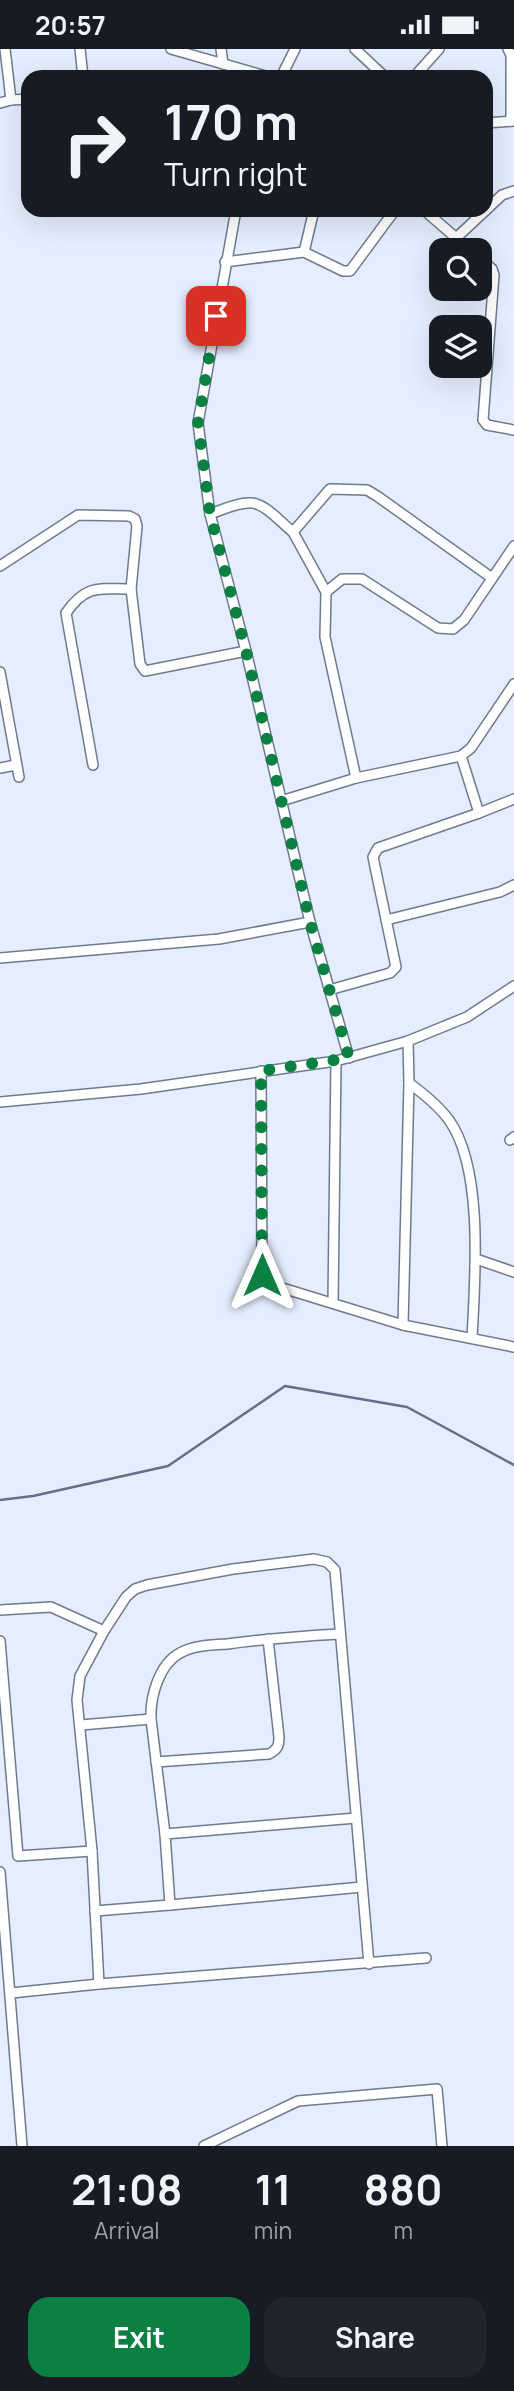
<!DOCTYPE html>
<style>
:root{--surface:#171b24;--page:#20242c;--text:#f1f3f6;--muted:#9ea1a6;--accent:#0b8043}
body{margin:0;font-family:Manrope,sans-serif;background:var(--page);color:var(--text);height:100vh;display:flex;flex-direction:column;font-size:26px;white-space:nowrap}
*{box-sizing:border-box;margin:0}
p{font-size:23px;color:var(--muted)}
.icon{flex:none;width:38px;height:38px;fill:none;stroke:currentColor;stroke-width:2;stroke-linecap:round;stroke-linejoin:round}
.map{position:relative;height:2097px;overflow:hidden}
.sheet{display:flex;flex-direction:column;background:var(--surface);flex:1}
.sheet>*{flex:none}
.top-card{position:absolute;left:21px;top:21px;width:472px;height:147px;border-radius:21px;box-shadow:0 7px 28px #0002;background:#171b24;color:var(--text);overflow:hidden}
.buttons{position:absolute;left:429px;top:189px;display:grid;gap:14px}
.buttons a{display:grid;place-items:center;width:63px;height:63px;border-radius:14px;background:var(--surface);box-shadow:0 7px 28px #0002;font-size:35px}
.pin{position:absolute;display:grid;place-items:center;width:60px;height:60px;color:#fff;margin:-30px;border-radius:14px;box-shadow:0 4px 10px #0006}
.me{position:absolute;width:77px;margin:-38px;rotate:0deg;stroke-linejoin:round;filter:drop-shadow(0 0 5px #0008)}
.turn{display:flex;align-items:center;gap:24px;height:147px;padding:0 28px;font-size:32px}
.turn .icon{width:91px;height:91px;stroke-width:2.5}
.turn b{display:block;font-size:49px;line-height:60px}
.eta{display:flex;justify-content:space-evenly;align-items:center;height:119px;text-align:center}
.eta b{font-size:42px;font-weight:700;line-height:49px}
.button{display:flex;gap:14px;margin-top:auto;padding:14px 28px}
.button a{flex:1;height:80px;border-radius:21px;background:var(--accent);color:#fff;font-size:28px;font-weight:700;line-height:80px;text-align:center}
.button a+a{background:var(--page);color:var(--text)}
.status{display:flex;justify-content:space-between;align-items:center;height:49px;padding:0 35px;background:var(--surface);direction:ltr}
.status svg{height:19px;fill:currentColor}
.map>svg:first-child{display:block}
.lines{fill:none;stroke-linecap:round;stroke-linejoin:round}
.stream{stroke:#627089;stroke-width:2.5}
.street-casing{stroke:#6d7a91;stroke-width:12}
.street{stroke:#fff;stroke-width:9}
.route{stroke:#0b8043;stroke-width:12;stroke-dasharray:0 21.6}
</style>
<div class="status"><b>20:57</b><svg viewBox="0 0 49 12"><path d="M0 12V9h3v3zM5 12V6h3v6zM10 12V3h3v9zM15 12V0h3v12zM26 1h20v11H26zM47 4h2v5h-2z"/></svg></div>
<div class="map">
<svg width="514" height="2097" viewBox="0 0 514 2097">
<rect width="100%" height="100%" fill="#e5eefe"/>
<g class="lines">
<path class="stream" d="M0,1451L33,1447L168,1417L285,1337L407,1358L514,1416"/>
<g class="street-casing">
<g id="street">
<path d="M5,0L11,51L28,50"/>
<path d="M80,0L83,28"/>
<path d="M171,0L269,28"/>
<path d="M221,0L223,15"/>
<path d="M355,0L385,28"/>
<path d="M508,0L511,6V72"/>
<path d="M281,28L295,0"/>
<path d="M414,28L439,0"/>
<path d="M0,54L11,51"/>
<path d="M486,74L514,72"/>
<path d="M236,161L198,374L210,465L246,602L310,873L349,1009"/>
<path d="M424,161L470,201"/>
<path d="M486,161L502,146L514,142"/>
<path d="M456,189L486,161"/>
<path d="M304,203L314,161"/>
<path d="M480,209L492,220L494,226L483,371L487,376L514,381"/>
<path d="M225,213L304,203L343,222H350L395,161"/>
<path d="M210,465C222,461 236,454 248,454C264,452 281,474 293,483L330,440L367,441L377,447L492,529"/>
<path d="M293,483L326,543L325,588L356,729"/>
<path d="M0,517L78,466L129,467L135,470L137,477L131,540L140,615L145,622L246,602"/>
<path d="M326,543L342,530H362L438,579L453,580L464,571L514,497"/>
<path d="M0,623L19,728"/>
<path d="M93,716L66,564C86,535 99,540 131,540"/>
<path d="M0,719L16,716"/>
<path d="M281,752L356,729L461,707L471,699L514,635"/>
<path d="M479,764L514,750"/>
<path d="M386,871L500,843L514,836"/>
<path d="M0,909L219,890L310,873"/>
<path d="M329,941L390,924L396,918L373,808L378,799L479,764L461,707"/>
<path d="M261,1022L262,1226L266,1234L403,1276L514,1298"/>
<path d="M409,1034C424,1045 438,1056 449,1071C484,1120 475,1230 472,1289"/>
<path d="M0,1053L141,1040L336,1012L408,992L467,968L514,937"/>
<path d="M510,1091L514,1088"/>
<path d="M476,1210L514,1223"/>
<path d="M333,1254L336,1012"/>
<path d="M403,1276L409,1034L408,992"/>
<path d="M0,1561L51,1558L104,1582"/>
<path d="M340,1585C302,1587 265,1590 227,1595C212,1596 194,1596 180,1604C159,1615 150,1648 151,1670L165,1785L170,1856L362,1838"/>
<path d="M0,1592L18,1807L92,1802"/>
<path d="M81,1676L151,1670"/>
<path d="M156,1713L269,1705C277,1701 279,1697 279,1688L268,1590"/>
<path d="M165,1785L356,1769"/>
<path d="M0,1823L22,2097"/>
<path d="M95,1862L170,1856"/>
<path d="M99,1935L92,1802L77,1651L80,1627L104,1582L126,1548L135,1540L147,1536L233,1520L314,1510L327,1513L335,1521L369,1915"/>
<path d="M11,1944L99,1935L426,1909"/>
<path d="M204,2097L298,2052L437,2040L442,2097"/>
</g>
</g>
<use href="#street" class="street"/>
</g>
<g class="lines">
<path class="route" d="M216,267L198,374L210,465L246,602L310,873L349,1009L261,1022L262,1226"/>
</g>
</svg>
<div class="buttons">
<a><svg class="icon" aria-label="search" viewBox="0 0 24 24"><circle cx="10" cy="10" r="6"/><path d="M15 15l6 6"/></svg></a>
<a><svg class="icon" aria-label="layers" viewBox="0 0 24 24"><path d="M12 4l9 5-9 5-9-5zM3 14l9 5 9-5"/></svg></a>
</div>
<div class="pin" style="left:216px;top:267px;background:#d93025"><svg class="icon" aria-label="arrive" viewBox="0 0 24 24"><path d="M6 21V4h12l-3 4 3 4H6"/></svg></div>
<svg class="me" style="left:262px;top:1226px" viewBox="-20 -20 40 40"><path d="M0-17L14 15 0 8-14 15z" fill="#0b8043" stroke="#fff" stroke-width="4"/></svg>
<div class="top-card">
<div class="turn"><svg class="icon" aria-label="right" viewBox="0 0 24 24"><path d="M7 20v-9h11M14 6l5 5-5 5"/></svg><div><b>170 m</b>Turn right</div></div>
</div>
</div>
<section class="sheet">
<div class="eta">
<div><b>21:08</b><p>Arrival</p></div>
<div><b>11</b><p>min</p></div>
<div><b>880</b><p>m</p></div>
</div>
<div class="button"><a>Exit</a><a>Share</a></div>
</section>
